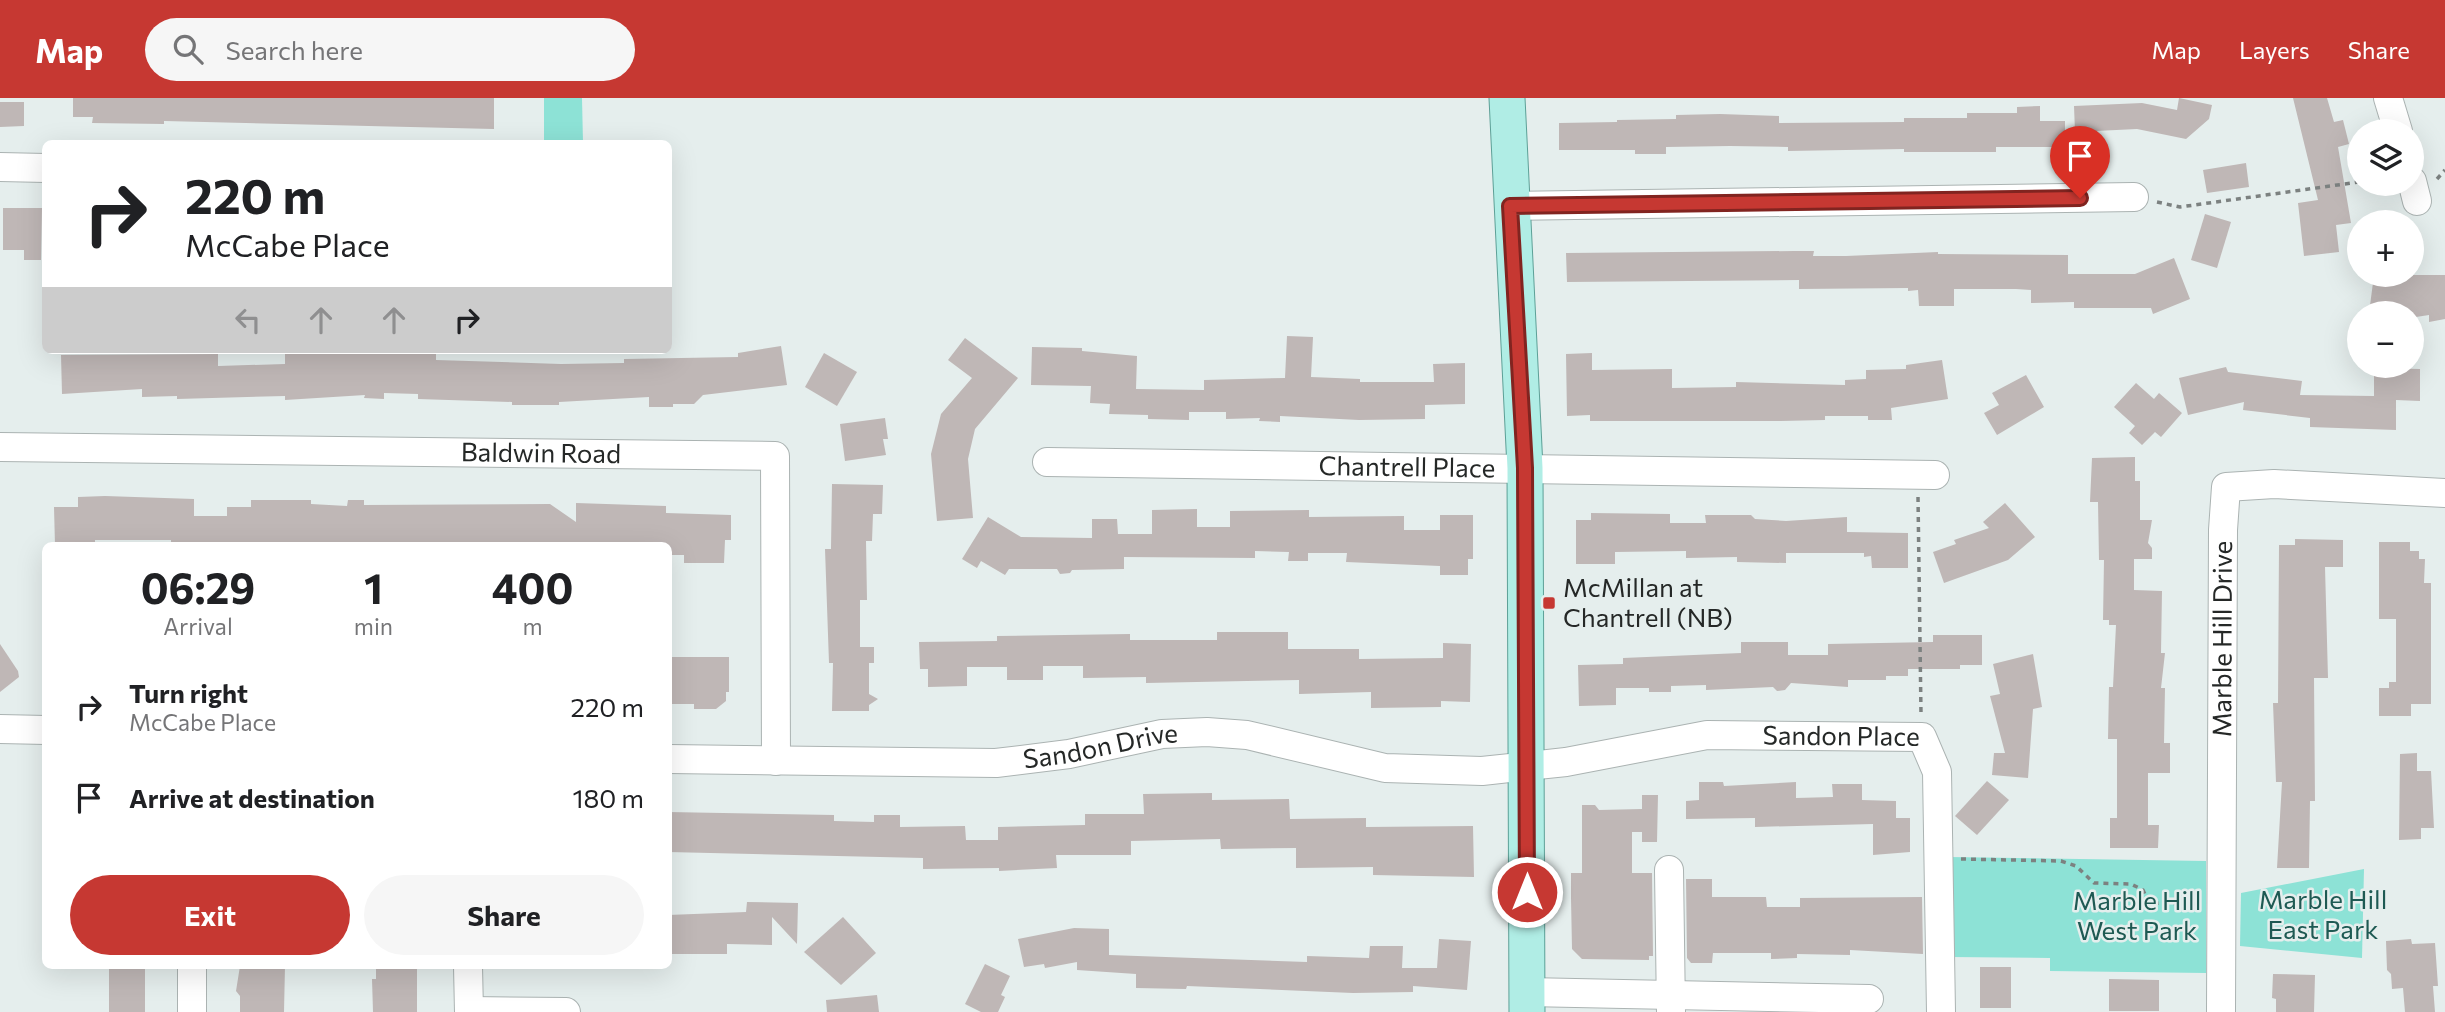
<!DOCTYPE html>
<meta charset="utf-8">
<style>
:root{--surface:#fff;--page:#f6f6f6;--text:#202124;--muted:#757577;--accent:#c63832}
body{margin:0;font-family:Commissioner,sans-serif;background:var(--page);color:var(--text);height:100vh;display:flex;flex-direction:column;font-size:26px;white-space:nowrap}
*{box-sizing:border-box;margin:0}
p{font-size:23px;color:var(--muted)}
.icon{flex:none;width:38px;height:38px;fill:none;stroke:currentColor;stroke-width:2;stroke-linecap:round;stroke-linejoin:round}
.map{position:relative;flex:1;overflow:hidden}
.panel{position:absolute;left:42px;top:444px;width:630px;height:427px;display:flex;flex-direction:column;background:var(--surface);border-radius:10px;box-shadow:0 7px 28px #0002}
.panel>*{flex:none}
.hud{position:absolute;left:42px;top:42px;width:630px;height:214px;border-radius:10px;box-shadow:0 7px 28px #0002;background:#fff;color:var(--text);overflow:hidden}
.fabs{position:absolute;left:2347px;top:21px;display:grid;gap:14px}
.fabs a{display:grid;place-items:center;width:77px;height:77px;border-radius:50%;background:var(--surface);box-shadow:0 7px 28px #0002;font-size:35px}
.pin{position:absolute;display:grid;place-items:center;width:60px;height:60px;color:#fff;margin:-72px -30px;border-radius:50% 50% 50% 0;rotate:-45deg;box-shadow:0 0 7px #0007}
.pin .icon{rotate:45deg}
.me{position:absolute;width:77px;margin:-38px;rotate:0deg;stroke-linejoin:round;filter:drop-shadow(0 0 5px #0008)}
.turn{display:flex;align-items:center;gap:24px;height:147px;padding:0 28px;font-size:32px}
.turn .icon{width:91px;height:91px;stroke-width:2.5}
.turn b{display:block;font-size:49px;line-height:60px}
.lanes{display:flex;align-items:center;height:66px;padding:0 28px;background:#0003;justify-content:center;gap:35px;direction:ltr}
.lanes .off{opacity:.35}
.eta{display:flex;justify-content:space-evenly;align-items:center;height:119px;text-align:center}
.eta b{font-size:42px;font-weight:700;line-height:49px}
.primary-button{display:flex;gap:14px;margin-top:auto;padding:14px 28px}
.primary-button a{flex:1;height:80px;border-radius:42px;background:var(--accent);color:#fff;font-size:28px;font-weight:700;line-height:80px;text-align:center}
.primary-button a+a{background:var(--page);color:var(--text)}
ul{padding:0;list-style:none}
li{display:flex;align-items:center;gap:21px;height:91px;padding:0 28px}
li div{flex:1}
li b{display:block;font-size:26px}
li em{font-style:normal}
header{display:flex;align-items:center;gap:42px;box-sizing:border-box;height:98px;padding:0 35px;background:var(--accent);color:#fff}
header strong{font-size:33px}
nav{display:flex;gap:38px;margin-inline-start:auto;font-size:24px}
.search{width:490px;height:63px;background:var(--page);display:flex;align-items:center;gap:18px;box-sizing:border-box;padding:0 24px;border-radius:38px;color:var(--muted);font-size:26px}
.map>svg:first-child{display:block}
.green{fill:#8de2d6}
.building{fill:#bfb7b6}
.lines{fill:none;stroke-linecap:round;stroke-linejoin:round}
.minor-casing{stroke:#abb3b2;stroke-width:30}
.major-casing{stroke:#5da097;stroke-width:37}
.path{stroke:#7c8180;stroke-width:3.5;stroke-dasharray:5 5;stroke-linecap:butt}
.minor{stroke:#fff;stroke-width:28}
.major{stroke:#b0ede5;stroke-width:35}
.route-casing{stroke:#812420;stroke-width:18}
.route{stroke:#c63832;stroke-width:12}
.poi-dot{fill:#c63832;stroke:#e5eeed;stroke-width:2.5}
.labels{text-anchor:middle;stroke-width:5;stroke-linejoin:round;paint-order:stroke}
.street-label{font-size:26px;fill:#252827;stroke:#e5eeed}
.poi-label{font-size:26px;fill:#252827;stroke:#e5eeed;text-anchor:start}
.park-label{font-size:26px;fill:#1e5a53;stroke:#e5eeed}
</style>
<header>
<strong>Map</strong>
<div class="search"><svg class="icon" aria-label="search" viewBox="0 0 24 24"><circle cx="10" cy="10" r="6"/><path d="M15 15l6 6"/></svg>Search here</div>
<nav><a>Map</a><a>Layers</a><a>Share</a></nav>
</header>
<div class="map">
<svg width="2445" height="914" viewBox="0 0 2445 914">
<rect width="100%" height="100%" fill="#e5eeed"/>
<g class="green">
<path d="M544,0H582L583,45H544Z"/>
<path d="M1949,759L2206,763V875L2050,873V860L1950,859Z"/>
<path d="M2364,771L2362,860L2240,848L2241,795Z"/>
</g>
<g class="building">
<path d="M73,0H494V31L164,23V26L92,25L93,19H73Z"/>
<path d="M2179,0L2212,7L2209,21L2186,41L2137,31L2075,34L2074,8L2142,5L2177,12Z"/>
<path d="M2293,0H2327L2334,24L2343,22L2349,46L2338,49L2351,125L2336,127L2339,154L2304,158L2298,105L2318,102Z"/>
<path d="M0,4H24V28L0,29Z"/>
<path d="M2040,8V23H2065V49H1996V54H1904V51L1788,53V49L1730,48L1666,49V56H1635V52H1559V25L1617,24V22L1676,21V17L1720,16L1779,18V25L1904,24V20H1967V15H2017V9Z"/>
<path d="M2246,65L2249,89L2207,95L2203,72Z"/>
<path d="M3,110H42L41,162H24V152H3Z"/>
<path d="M2205,116L2231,124L2217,170L2191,162Z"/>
<path d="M1794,153H1814L1813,158H1846L1938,154V156L2068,157V176H2135L2174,160L2190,201L2153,216L2151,210H2074V204L2031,205V192L2016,191H1954V208H1919L1918,192L1908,193V190L1799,191V182L1567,184L1566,155Z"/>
<path d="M2374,177H2445V221L2429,224V217L2416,219L2412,215L2386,213L2369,215Z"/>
<path d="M1287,238L1313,239L1311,279L1360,281V284H1434L1433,266L1465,265V306L1425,307V321L1359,322L1280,318V324L1259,323L1260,320L1226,321V314H1189V322L1148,321V317L1109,316L1110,306L1090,305L1091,288L1031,287L1032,249L1082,250V253L1137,258L1136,291L1204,292V282L1285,280Z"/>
<path d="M965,240L1018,280L975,331L968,361L973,420L937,423L931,356L941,316L972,280L948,262Z"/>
<path d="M781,248L787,287L703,297L694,306H673V309H649V299L559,304V307H512V304L418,301V296L384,295V301L364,300L365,297L285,302V298L177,301V298L142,299V291L62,296L61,257L218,256V268L285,266V252H365V255L436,256V262L561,266L624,265V261L738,259V255Z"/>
<path d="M824,255L857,274L837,308L805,289Z"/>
<path d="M1592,255V272L1672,271V290L1736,289V284L1845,287V282L1866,281V272L1906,271V267L1942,262L1948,301L1891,310L1892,322H1868V318H1825V322L1781,323H1590V317L1567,318L1566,256Z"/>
<path d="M2226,269L2228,274L2302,283L2300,297L2374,298V270L2420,271V303L2396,302V332L2310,329V320L2243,312L2244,304L2188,317L2179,280Z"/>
<path d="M2026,277L2044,309L1997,337L1984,315L1999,307L1992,295Z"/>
<path d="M2136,285L2154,301L2159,295L2182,315L2161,339L2155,334L2142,347L2129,335L2135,328L2114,309Z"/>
<path d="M885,320L888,341H883L886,357L845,363L840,326Z"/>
<path d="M2135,359V383H2140V422H2152L2148,445L2152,450V461H2134V492L2162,493L2161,555H2165L2161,590H2165L2164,645H2170V675H2148V727H2159L2158,750H2110V720H2117V641H2108L2109,589H2113L2116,527H2109V522H2103L2104,462H2099L2098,404H2090L2092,360Z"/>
<path d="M832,386L883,387L882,416H873L872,443H866L867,502H860V549H874V565H869V596L878,601L869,607V613H832L833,565H829L825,451H831Z"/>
<path d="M105,398L194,401V418H227V409H251V402H311V406L347,408L348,402H364V407L550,406L576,424V405L666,408V415L731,417V442H725L724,465H684V457H668V448H171V442H95V446L55,447L54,409H78V399Z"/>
<path d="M2005,405L2035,439L2008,462L1944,485L1933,454L1956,446L1954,442L1989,430L1983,424Z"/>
<path d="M1197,411V429H1230V413L1309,412V419L1404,418V432H1440V417H1473V461H1468V477H1440V468L1346,464L1347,455H1308V463H1288L1289,454L1255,453V460L1124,459V471L1072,472L1070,475L1060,476L1057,471H1009L1005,477L981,463L977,470L962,461L988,419L1021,439L1092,440V421H1117L1118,436H1152V412Z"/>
<path d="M1591,415L1670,416V425H1706L1705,417H1751L1755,421L1786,423L1847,419V434L1908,435V470H1872L1871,458L1864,459V455H1786V465L1737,464V459L1686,460V453L1615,454V466H1576V422H1591Z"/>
<path d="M2295,441L2343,442V469H2325L2328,580H2314L2315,703H2310L2309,770H2277L2282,684H2276L2273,605H2278L2279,447H2295Z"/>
<path d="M2379,444H2410V453H2419V461H2425L2424,485H2431V606H2411V618H2379V590H2389V584H2396V521H2379Z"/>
<path d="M1217,534H1288V551H1359V561L1443,560V545L1471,546L1470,604L1441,603V609L1371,610V594L1299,596V582L1146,585V579L1083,580V568H1043V582H1007V569H967V588L928,589V571H920L919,544L997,543V538L1130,536V542H1217Z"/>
<path d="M1933,537H1982V567H1960V571H1908V578H1886V582H1848V589L1791,585L1785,592L1777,593L1773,589L1706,592V587L1671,588V594H1649V590H1616V607L1579,608L1578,567L1623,566V560L1741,555V544H1788V557H1828V546L1933,544Z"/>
<path d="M0,546L18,573L19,579L0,594Z"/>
<path d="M2033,556L2042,609L2033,611L2028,680L1992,677L1994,655H2005L1990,598L2000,596L1993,566Z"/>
<path d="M668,559H729V594H726V603L716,611H694V606H668Z"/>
<path d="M2417,655V673H2431L2434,730H2421V741L2399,742L2400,656Z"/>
<path d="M1987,683L2009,702L1977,737L1955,718Z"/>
<path d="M1699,684H1723L1724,688L1796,684V700L1833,699L1832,686H1862V702L1896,703V720H1910V754L1873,757V726L1755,729V720L1686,721V703L1699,702Z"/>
<path d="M1212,695V702L1289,701L1290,721L1366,720V729L1473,728L1474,779L1373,777V769L1296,770V750L1221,751L1220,741L1131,743V757H1056L1057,770L999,773V770L923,771V760L668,754V714L834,717V723L874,724V717H900V729L965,728L966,742H998V729L1085,727V716H1144L1143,696Z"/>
<path d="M1642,697H1658L1657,744H1642V734H1632V775H1652L1653,858H1649V862L1582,861L1572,851L1571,800V775H1582V707H1595L1599,712L1642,711Z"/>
<path d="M1686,781H1712V799H1766L1767,809H1800V800L1922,799L1923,856L1850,852V857L1797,856V860L1771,861V855H1713L1712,865H1691L1687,860Z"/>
<path d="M747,804L798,805L797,846L772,819V847L727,846V856H668V817L746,814Z"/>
<path d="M843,819L876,855L841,887L804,854Z"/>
<path d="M1074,830L1109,831V857L1307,864V858L1369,860L1370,848H1403L1402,870H1437L1439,841L1471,843L1467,892L1413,888V894L1353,895L1187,888L1186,891L1136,890V876L1077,872V864L1045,870L1044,866L1024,869L1018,841Z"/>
<path d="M2411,841L2412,846L2435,845L2438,888H2433L2435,914H2405L2403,890L2392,891L2391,876L2387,872L2386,843Z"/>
<path d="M985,866L1010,878L1001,897L1005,899L998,914H981L965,906Z"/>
<rect x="109" y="868" width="36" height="46"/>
<path d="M240,868H285L284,914H240V898L236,893Z"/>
<path d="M376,868H417V914H373L372,881H376Z"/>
<rect x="1980" y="869" width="31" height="41"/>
<path d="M2273,876L2315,877L2314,914H2276V901L2272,900Z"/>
<path d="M2109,881L2159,882V913H2109Z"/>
<path d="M877,897L879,914H827L826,902Z"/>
</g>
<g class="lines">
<g class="minor-casing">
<g id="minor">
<path d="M2388,0L2398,33"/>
<path d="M0,69L46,70"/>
<path d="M2412,83L2417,103"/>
<path d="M1510,108L2134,99"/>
<path id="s1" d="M0,349L775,358L776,663"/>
<path id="s2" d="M1047,364L1935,377"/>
<path d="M0,631L46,632"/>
<path id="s3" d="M668,661L996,665L1069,656L1162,636L1207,634L1247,637L1385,670L1482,673L1566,664L1707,637L1922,639L1937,674L1941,914"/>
<path d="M1669,772L1671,914"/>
<path d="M192,868V914"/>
<path d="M468,868L469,914"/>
<path d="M1527,894L1869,901"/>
<path d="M469,913L566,914"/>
<path id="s4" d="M2221,914L2223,432L2226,389L2274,386L2445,395"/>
</g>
</g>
<g class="major-casing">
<path id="major" d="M1507,0L1525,370L1527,914"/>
</g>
<g class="path">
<path d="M2437,81L2445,72"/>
<path d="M2381,86L2390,90"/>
<path d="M2157,104L2180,109L2359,84"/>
<path d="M1918,399L1921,616"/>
<path d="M1961,761L2061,763L2076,768L2094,785L2131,786L2143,792L2149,805L2199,806"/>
</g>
<use href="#minor" class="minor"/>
<use href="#major" class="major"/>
</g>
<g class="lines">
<g class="route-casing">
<path id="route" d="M1527,794L1525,370L1510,108L2080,100"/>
</g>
<use href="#route" class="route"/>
</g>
<rect class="poi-dot" x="1542" y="498" width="14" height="14" rx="3.5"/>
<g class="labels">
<g class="street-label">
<text dy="9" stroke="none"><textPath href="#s1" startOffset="541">Baldwin Road</textPath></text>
<text dy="9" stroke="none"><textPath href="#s2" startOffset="360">Chantrell Place</textPath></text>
<text dy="9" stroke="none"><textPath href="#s4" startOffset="373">Marble Hill Drive</textPath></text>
<text dy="9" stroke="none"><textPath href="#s3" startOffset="1183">Sandon Place</textPath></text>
<text dy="9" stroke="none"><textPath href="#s3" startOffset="434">Sandon Drive</textPath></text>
</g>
<g class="poi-label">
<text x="1563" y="499">McMillan at<tspan x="1563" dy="30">Chantrell (NB)</tspan></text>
</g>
<g class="park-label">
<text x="2323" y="811">Marble Hill<tspan x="2323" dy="30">East Park</tspan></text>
<text x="2137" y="812">Marble Hill<tspan x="2137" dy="30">West Park</tspan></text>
</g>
</g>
</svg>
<div class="fabs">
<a><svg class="icon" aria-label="layers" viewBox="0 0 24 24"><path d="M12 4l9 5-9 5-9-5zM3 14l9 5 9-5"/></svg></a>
<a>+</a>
<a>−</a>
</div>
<div class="pin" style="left:2080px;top:100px;background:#d93025"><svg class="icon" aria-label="arrive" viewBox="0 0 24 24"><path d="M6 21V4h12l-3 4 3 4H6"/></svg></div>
<svg class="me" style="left:1527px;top:794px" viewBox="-20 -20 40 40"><circle r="17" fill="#c63832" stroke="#fff" stroke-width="3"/><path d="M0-11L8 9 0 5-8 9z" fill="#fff"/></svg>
<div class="hud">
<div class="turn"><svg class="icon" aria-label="right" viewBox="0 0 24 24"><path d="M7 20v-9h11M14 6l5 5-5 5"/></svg><div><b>220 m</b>McCabe Place</div></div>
<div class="lanes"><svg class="icon off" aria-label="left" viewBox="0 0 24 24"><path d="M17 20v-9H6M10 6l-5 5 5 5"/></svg><svg class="icon off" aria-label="ahead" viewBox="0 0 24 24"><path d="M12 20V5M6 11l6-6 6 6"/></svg><svg class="icon off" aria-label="ahead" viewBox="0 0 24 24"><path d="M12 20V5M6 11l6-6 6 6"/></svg><svg class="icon" aria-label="right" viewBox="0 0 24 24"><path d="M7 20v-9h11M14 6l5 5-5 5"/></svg></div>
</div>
<section class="panel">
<div class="eta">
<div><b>06:29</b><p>Arrival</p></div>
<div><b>1</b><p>min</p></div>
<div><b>400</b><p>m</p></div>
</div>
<ul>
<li><svg class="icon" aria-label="right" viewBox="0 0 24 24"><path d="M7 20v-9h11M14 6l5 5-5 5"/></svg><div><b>Turn right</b><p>McCabe Place</p></div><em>220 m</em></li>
<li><svg class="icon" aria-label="arrive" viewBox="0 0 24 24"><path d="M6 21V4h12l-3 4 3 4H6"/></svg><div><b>Arrive at destination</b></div><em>180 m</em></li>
</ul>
<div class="primary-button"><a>Exit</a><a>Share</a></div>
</section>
</div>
